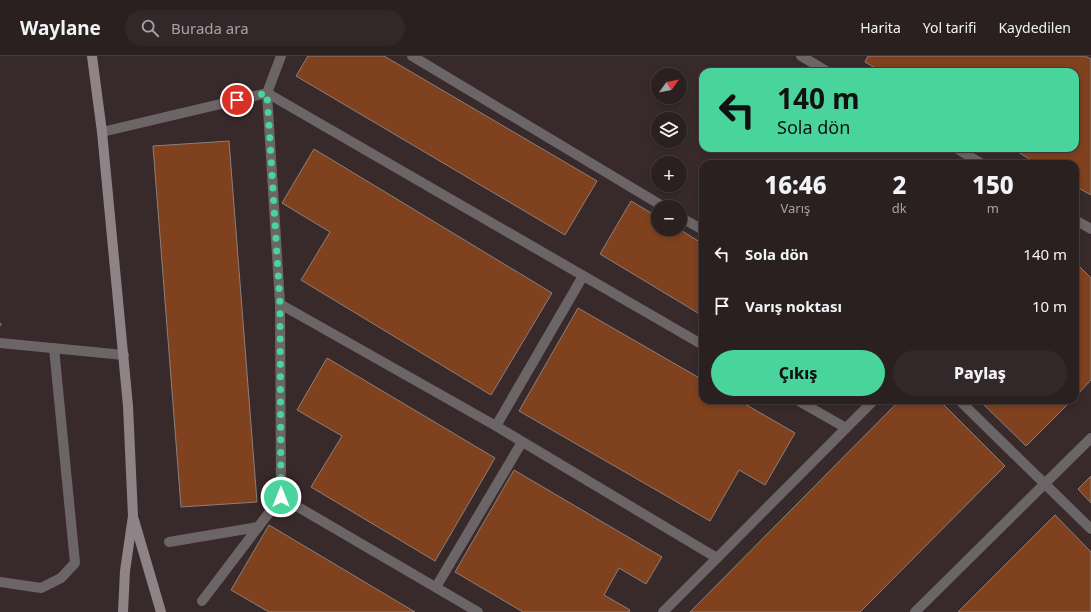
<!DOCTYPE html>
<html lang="tr">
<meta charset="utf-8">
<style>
:root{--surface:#2a2020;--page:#322829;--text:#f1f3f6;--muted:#a5a3a5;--line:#463e3e;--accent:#49d49c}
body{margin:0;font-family:"Noto Sans",sans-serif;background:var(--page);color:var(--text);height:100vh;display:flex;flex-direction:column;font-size:15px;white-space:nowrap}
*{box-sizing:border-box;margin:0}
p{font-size:13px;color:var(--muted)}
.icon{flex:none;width:22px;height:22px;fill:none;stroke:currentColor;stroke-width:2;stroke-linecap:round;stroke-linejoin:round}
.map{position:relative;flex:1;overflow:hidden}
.drawer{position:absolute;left:699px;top:104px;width:380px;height:244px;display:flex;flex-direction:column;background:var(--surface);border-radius:12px;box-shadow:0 2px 6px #0003,0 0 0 1px var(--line)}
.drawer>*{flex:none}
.top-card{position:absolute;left:699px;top:12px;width:380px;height:84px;border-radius:12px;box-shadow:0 2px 6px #0003,0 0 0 1px var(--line);background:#49d49c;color:#111;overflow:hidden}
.needle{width:26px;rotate:57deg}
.controls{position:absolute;left:651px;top:12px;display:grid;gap:8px}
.controls a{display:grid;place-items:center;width:36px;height:36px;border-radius:50%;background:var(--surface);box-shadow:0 2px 6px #0003,0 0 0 1px var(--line);font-size:20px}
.pin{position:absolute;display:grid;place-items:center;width:34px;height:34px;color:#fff;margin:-17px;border:2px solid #fff;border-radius:50%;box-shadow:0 1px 4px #0007}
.me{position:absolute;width:44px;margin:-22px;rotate:0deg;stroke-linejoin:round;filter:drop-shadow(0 0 3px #0008)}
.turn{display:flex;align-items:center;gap:14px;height:84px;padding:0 12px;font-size:18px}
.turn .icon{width:52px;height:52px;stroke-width:2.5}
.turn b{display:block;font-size:28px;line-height:34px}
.eta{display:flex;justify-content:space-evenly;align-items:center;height:68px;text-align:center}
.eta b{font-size:24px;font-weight:800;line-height:28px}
.primary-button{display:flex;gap:8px;margin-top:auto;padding:8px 12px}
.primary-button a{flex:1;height:46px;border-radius:24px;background:var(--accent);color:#111;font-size:16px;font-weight:800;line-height:46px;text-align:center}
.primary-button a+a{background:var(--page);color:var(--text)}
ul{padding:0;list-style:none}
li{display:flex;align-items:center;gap:12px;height:52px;padding:0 12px}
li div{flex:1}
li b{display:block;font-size:15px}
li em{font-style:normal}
header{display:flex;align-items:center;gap:24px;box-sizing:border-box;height:56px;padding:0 20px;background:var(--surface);border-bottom:1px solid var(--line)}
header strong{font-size:19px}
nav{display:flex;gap:22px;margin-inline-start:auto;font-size:14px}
.search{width:280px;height:36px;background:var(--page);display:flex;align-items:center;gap:10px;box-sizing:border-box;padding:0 14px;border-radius:22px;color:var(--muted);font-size:15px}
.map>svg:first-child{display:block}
.building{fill:#80411f;stroke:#8d7f79}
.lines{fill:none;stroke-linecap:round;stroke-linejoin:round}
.path{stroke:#756969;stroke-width:2.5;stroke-dasharray:3 3;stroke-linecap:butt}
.street{stroke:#6c6568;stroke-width:10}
.secondary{stroke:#8e8488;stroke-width:10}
.route{stroke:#49d49c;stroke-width:7;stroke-dasharray:0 12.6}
</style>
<header>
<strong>Waylane</strong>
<div class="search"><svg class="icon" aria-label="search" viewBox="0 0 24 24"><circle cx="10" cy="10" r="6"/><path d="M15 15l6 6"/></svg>Burada ara</div>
<nav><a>Harita</a><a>Yol tarifi</a><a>Kaydedilen</a></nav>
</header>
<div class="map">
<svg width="1091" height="556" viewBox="0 0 1091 556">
<rect width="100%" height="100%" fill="#382a2b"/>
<g class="building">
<path d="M308,0H384L597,125L565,179L296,20Z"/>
<path d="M868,0H1085L1091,3V139L1075,130V108H1038L1011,92H1075V16H882L865,6Z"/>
<path d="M229,85L257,446L181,451L153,90Z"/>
<path d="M314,93L552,237L491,339L301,224L330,176L282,147Z"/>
<path d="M631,145L658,161V173H679L703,188V260L600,198Z"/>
<path d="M1075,206L1091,222V324L1075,341Z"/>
<path d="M578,252L703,324V344H738L795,377L765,429L739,414L710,465L519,355Z"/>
<path d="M327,302L495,402L435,505L311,431L342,380L297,354Z"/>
<path d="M900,344H939L1005,410L860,556H690Z"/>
<path d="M979,344H1072L1026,390Z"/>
<path d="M514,414L662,501L646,528L619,512L604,539L630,554L629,556H523L455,516Z"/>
<path d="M1091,420V447L1078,433Z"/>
<path d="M1055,459L1091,496V556H958Z"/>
<path d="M269,469L415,556H269L231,534Z"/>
</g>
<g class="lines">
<path class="path" d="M0,267L1,273"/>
<g class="street">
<path d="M412,0L664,151"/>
<path d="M801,0L828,16"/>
<path d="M102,76L267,37L703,289"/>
<path d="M956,92L982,108"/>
<path d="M680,161L703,174"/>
<path d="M1075,164L1091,173"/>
<path d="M280,248L496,370L717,502L874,344"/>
<path d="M0,287L124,299"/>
<path d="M797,344L846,372"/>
<path d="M959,344L1091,473"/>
<path d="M496,370L583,220"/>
<path d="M281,441L478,556"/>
<path d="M169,486L258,471"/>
<path d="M0,526L41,532L61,522L75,507L54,292"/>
<path d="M436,531L522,386"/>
<path d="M202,545L281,441L280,248L267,37L281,0"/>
<path d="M663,556L717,502"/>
<path d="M915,556L1091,382"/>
</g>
<g class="secondary">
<path d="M92,0L102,76L128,350L133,460L125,515L123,556"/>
<path d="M134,464L161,556"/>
</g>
</g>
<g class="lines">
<path class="route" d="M237,44L267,37L280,248L281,441"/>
</g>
</svg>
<div class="controls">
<a><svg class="needle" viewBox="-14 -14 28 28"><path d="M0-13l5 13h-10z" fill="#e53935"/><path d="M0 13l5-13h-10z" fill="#a5a3a5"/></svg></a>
<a><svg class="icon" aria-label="layers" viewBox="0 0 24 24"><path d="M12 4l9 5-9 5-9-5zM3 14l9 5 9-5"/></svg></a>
<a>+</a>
<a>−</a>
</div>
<div class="pin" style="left:237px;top:44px;background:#d93025"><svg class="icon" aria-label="arrive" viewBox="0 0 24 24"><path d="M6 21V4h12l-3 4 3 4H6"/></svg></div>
<svg class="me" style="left:281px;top:441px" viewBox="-20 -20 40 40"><circle r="17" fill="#49d49c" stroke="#fff" stroke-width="3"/><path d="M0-11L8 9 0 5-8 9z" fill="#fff"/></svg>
<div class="top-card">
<div class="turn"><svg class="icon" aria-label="left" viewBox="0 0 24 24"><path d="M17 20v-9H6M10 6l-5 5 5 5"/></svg><div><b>140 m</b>Sola dön</div></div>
</div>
<section class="drawer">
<div class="eta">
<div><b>16:46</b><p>Varış</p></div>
<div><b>2</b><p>dk</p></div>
<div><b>150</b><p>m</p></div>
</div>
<ul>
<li><svg class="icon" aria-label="left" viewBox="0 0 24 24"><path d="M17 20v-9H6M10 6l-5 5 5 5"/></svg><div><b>Sola dön</b></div><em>140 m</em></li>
<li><svg class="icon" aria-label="arrive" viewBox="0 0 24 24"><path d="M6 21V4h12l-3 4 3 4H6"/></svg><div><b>Varış noktası</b></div><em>10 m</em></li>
</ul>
<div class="primary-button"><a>Çıkış</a><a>Paylaş</a></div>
</section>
</div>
